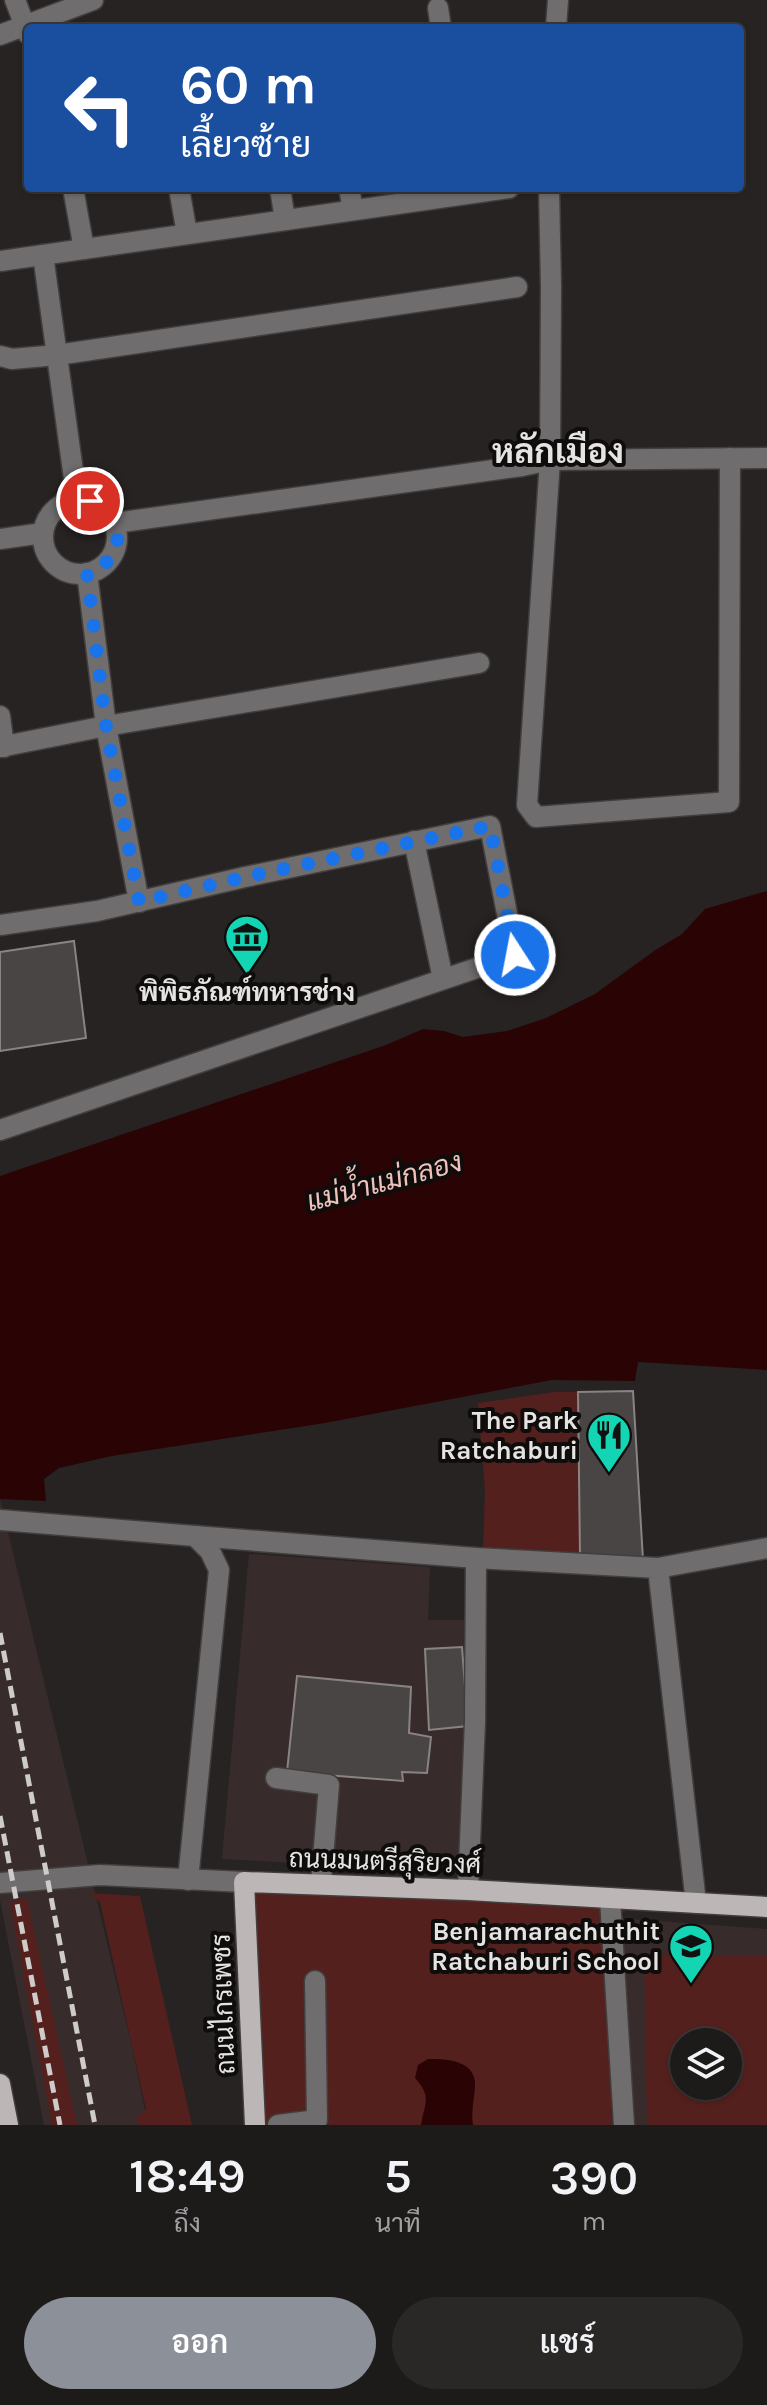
<!DOCTYPE html>
<html lang="th">
<meta charset="utf-8">
<style>
:root{--surface:#1d1a1a;--page:#2a2727;--text:#f1f3f6;--muted:#a0a1a2;--line:#3b3839;--accent:#8c9099}
body{margin:0;font-family:Karla,Sarabun,sans-serif;background:var(--page);color:var(--text);height:100vh;display:flex;flex-direction:column;font-size:30px;white-space:nowrap}
*{box-sizing:border-box;margin:0}
p{font-size:26px;color:var(--muted)}
.icon{flex:none;width:44px;height:44px;fill:none;stroke:currentColor;stroke-width:2;stroke-linecap:round;stroke-linejoin:round}
.map{position:relative;height:2125px;overflow:hidden}
.side{display:flex;flex-direction:column;background:var(--surface);flex:1}
.side>*{flex:none}
.hud{position:absolute;left:24px;top:24px;width:720px;height:168px;border-radius:8px;box-shadow:0 2px 6px #0004,0 0 0 2px var(--line);background:#1a4fa0;color:#fff;overflow:hidden}
.buttons{position:absolute;left:670px;top:2028px;display:grid;gap:16px}
.buttons a{display:grid;place-items:center;width:72px;height:72px;border-radius:50%;background:var(--surface);box-shadow:0 2px 6px #0004,0 0 0 2px var(--line);font-size:40px}
.pin{position:absolute;display:grid;place-items:center;width:68px;height:68px;color:#fff;margin:-34px;border:4px solid #fff;border-radius:50%;box-shadow:0 2px 8px #0007}
.me{position:absolute;width:88px;margin:-44px;rotate:349deg;stroke-linejoin:round;filter:drop-shadow(0 0 6px #0008)}
.turn{display:flex;align-items:center;gap:28px;height:168px;padding:0 24px;font-size:36px}
.turn .icon{width:104px;height:104px;stroke-width:2.5}
.turn b{display:block;font-size:56px;line-height:68px}
.eta{display:flex;justify-content:space-evenly;align-items:center;height:136px;text-align:center}
.eta b{font-size:48px;font-weight:600;line-height:56px}
.action{display:flex;gap:16px;margin-top:auto;padding:16px 24px}
.action a{flex:1;height:92px;border-radius:48px;background:var(--accent);color:#fff;font-size:32px;font-weight:600;line-height:92px;text-align:center}
.action a+a{background:var(--page);color:var(--text)}
.map>svg:first-child{display:block}
.built{fill:#372c2b;fill-rule:evenodd}
.green{fill:#53201d;fill-rule:evenodd}
.water{fill:#2a0404}
.building{fill:#4a4545;stroke:#898483;stroke-width:2}
.lines{fill:none;stroke-linecap:round;stroke-linejoin:round}
.minor-casing{stroke:#423e3d;stroke-width:23}
.major-casing{stroke:#423e3d;stroke-width:23}
.minor{stroke:#6f6d6d;stroke-width:20}
.major{stroke:#bcb7b6;stroke-width:20}
.rail{stroke:#cecbcb;stroke-width:5;stroke-dasharray:12 6;stroke-linecap:butt}
.route{stroke:#1a73e8;stroke-width:14;stroke-dasharray:0 25.2}
.labels{text-anchor:middle;stroke-width:8;stroke-linejoin:round;paint-order:stroke}
.poi-label{font-size:26px;font-weight:bold;fill:#e6e3e3;stroke:#0f0d0c;text-anchor:end}
.street-label{font-size:26px;fill:#e6e3e3;stroke:#0f0d0c}
.water-label{font-size:28px;font-style:italic;fill:#f0c1bb;stroke:#0f0d0c}
.district-label{font-size:34px;font-weight:bold;fill:#e6e3e3;stroke:#0f0d0c}
</style>
<div class="map">
<svg width="767" height="2125" viewBox="0 0 767 2125">
<rect width="100%" height="100%" fill="#272322"/>
<g class="built">
<path d="M0,1499L132,2047L148,2125H44L0,1900Z"/>
<path d="M249,1554L430,1567L428,1620H465L468,1736L464,1872L222,1859Z"/>
<path d="M616,1918L767,1929V2125H611ZM684,2042H728V2086H684Z"/>
</g>
<g class="green">
<path d="M633,1391L643,1560L483,1550L485,1491L478,1403L555,1392Z"/>
<path d="M244,1882L639,1900L616,1918L611,2125H265Z"/>
<path d="M88,1893L140,1896L192,2125H140L136,2118L146,2109L100,1902Z"/>
<path d="M27,1898L77,2125H52L10,1902Z"/>
<path d="M644,1954L767,1956V2125H647ZM684,2042H728V2086H684Z"/>
</g>
<g class="water">
<path d="M767,891V1370L638,1362L635,1381L552,1380L325,1423L112,1456L59,1468L44,1479L46,1501L0,1499V1176L386,1045L423,1029L444,1031L463,1037L507,1031L546,1018L595,994L654,951L682,934L705,909Z"/>
<path d="M428,2059C447,2059 477,2060 475,2087C474,2101 471,2111 473,2125H421C425,2102 432,2097 415,2078L418,2065Z"/>
</g>
<g class="building">
<path d="M74,941L86,1038L0,1051V952Z"/>
<path d="M633,1391L643,1560L580,1556L578,1392Z"/>
<path d="M462,1647L468,1726L429,1730L425,1649Z"/>
<path d="M297,1676L411,1687L409,1733L431,1737L427,1773L402,1772L403,1781L287,1772Z"/>
</g>
<g class="lines">
<g class="minor-casing">
<g id="minor">
<path d="M15,0L28,34"/>
<path d="M438,8L441,28"/>
<path d="M556,28L558,0"/>
<path d="M0,35L93,0"/>
<path d="M73,188L84,249"/>
<path d="M179,188L187,234"/>
<path d="M280,188L285,220"/>
<path d="M349,188L353,210"/>
<path d="M549,188L551,287L550,460L527,805L536,817L729,802L730,458"/>
<path d="M43,255L77,500"/>
<path d="M0,261L509,188"/>
<path d="M0,356L12,359L57,355L517,287"/>
<circle cx="80" cy="537" r="37"/>
<path d="M115,523L522,466L550,460L767,458"/>
<path d="M0,539L43,533"/>
<path d="M87,573L106,726L139,902"/>
<path d="M0,716L4,747"/>
<path d="M0,747L106,726L479,663"/>
<path d="M414,841L443,979"/>
<path d="M0,925L97,911L245,877L490,826L515,955L0,1130"/>
<path d="M0,1520L195,1536L210,1551L219,1570L188,1880"/>
<path d="M195,1536L476,1558L658,1568L696,1903"/>
<path d="M658,1568L767,1548"/>
<path d="M276,1778L329,1785L321,1883"/>
<path d="M0,1883L100,1875L244,1882"/>
<path d="M468,1890L475,1721L476,1558"/>
<path d="M610,1898L624,2125"/>
<path d="M278,2125L317,2120L315,1981"/>
</g>
</g>
<g class="major-casing">
<g id="major">
<path d="M0,2084L8,2125"/>
<path d="M255,2125L244,1882L468,1890L767,1907"/>
</g>
</g>
<use href="#minor" class="minor"/>
<use href="#major" class="major"/>
<g class="rail">
<path d="M0,1633L95,2125"/>
<path d="M0,1816L60,2125"/>
</g>
</g>
<g class="lines">
<path class="route" d="M90,501C127,519 127,560 87,573L106,726L139,902L245,877L490,826L515,955"/>
</g>
<defs>
<g id="museum-pin" transform="scale(2.3)"><path d="M0 17L-7.5 6A9.5 9.5 0 1 1 7.5 6Z" fill="#14d5b3" stroke="#0f0d0c"/><path d="M0-6L6-3V-2H-6V-3ZM-5-1h2V3h-2ZM-1-1h2V3h-2ZM3-1h2V3H3ZM-6 4H6V6H-6Z" fill="#111"/></g>
<g id="restaurant-pin" transform="scale(2.3)"><path d="M0 17L-7.5 6A9.5 9.5 0 1 1 7.5 6Z" fill="#14d5b3" stroke="#0f0d0c"/><path d="M-5-6h1v4h1v-4h1v4h1v-4h1v5L-1.5 .5V6h-2V.5L-5-1ZM5-6V6H3V1.5H1.5Q1.5-4 5-6Z" fill="#111"/></g>
<g id="school-pin" transform="scale(2.3)"><path d="M0 17L-7.5 6A9.5 9.5 0 1 1 7.5 6Z" fill="#14d5b3" stroke="#0f0d0c"/><path d="M0-5L7-2L0 1L-7-2ZM-4 1L0 2.5L4 1V4Q0 6-4 4Z" fill="#111"/></g>
</defs>
<g fill-rule="evenodd">
<use href="#museum-pin" x="247" y="937"/>
<use href="#restaurant-pin" x="609" y="1435"/>
<use href="#school-pin" x="691" y="1946"/>
</g>
<g class="labels">
<g class="poi-label">
<text x="247" y="1001" text-anchor="middle">พิพิธภัณฑ์ทหารช่าง</text>
<text x="578" y="1429">The Park<tspan x="578" dy="30">Ratchaburi</tspan></text>
<text x="660" y="1940">Benjamarachuthit<tspan x="660" dy="30">Ratchaburi School</tspan></text>
</g>
<g class="street-label">
<text transform="translate(385 1861) rotate(2)" y="9">ถนนมนตรีสุริยวงศ์</text>
<text transform="translate(223 2004) rotate(-92)" y="9">ถนนไกรเพชร</text>
</g>
<g class="water-label">
<text transform="translate(384 1181) rotate(-15)" y="10">แม่น้ำแม่กลอง</text>
</g>
<g class="district-label">
<text x="558" y="463">หลักเมือง</text>
</g>
</g>
</svg>
<div class="buttons">
<a><svg class="icon" aria-label="layers" viewBox="0 0 24 24"><path d="M12 4l9 5-9 5-9-5zM3 14l9 5 9-5"/></svg></a>
</div>
<div class="pin" style="left:90px;top:501px;background:#d93025"><svg class="icon" aria-label="arrive" viewBox="0 0 24 24"><path d="M6 21V4h12l-3 4 3 4H6"/></svg></div>
<svg class="me" style="left:515px;top:955px" viewBox="-20 -20 40 40"><circle r="17" fill="#1a73e8" stroke="#fff" stroke-width="3"/><path d="M0-11L8 9 0 5-8 9z" fill="#fff"/></svg>
<div class="hud">
<div class="turn"><svg class="icon" aria-label="left" viewBox="0 0 24 24"><path d="M17 20v-9H6M10 6l-5 5 5 5"/></svg><div><b>60 m</b>เลี้ยวซ้าย</div></div>
</div>
</div>
<section class="side">
<div class="eta">
<div><b>18:49</b><p>ถึง</p></div>
<div><b>5</b><p>นาที</p></div>
<div><b>390</b><p>m</p></div>
</div>
<div class="action"><a>ออก</a><a>แชร์</a></div>
</section>
